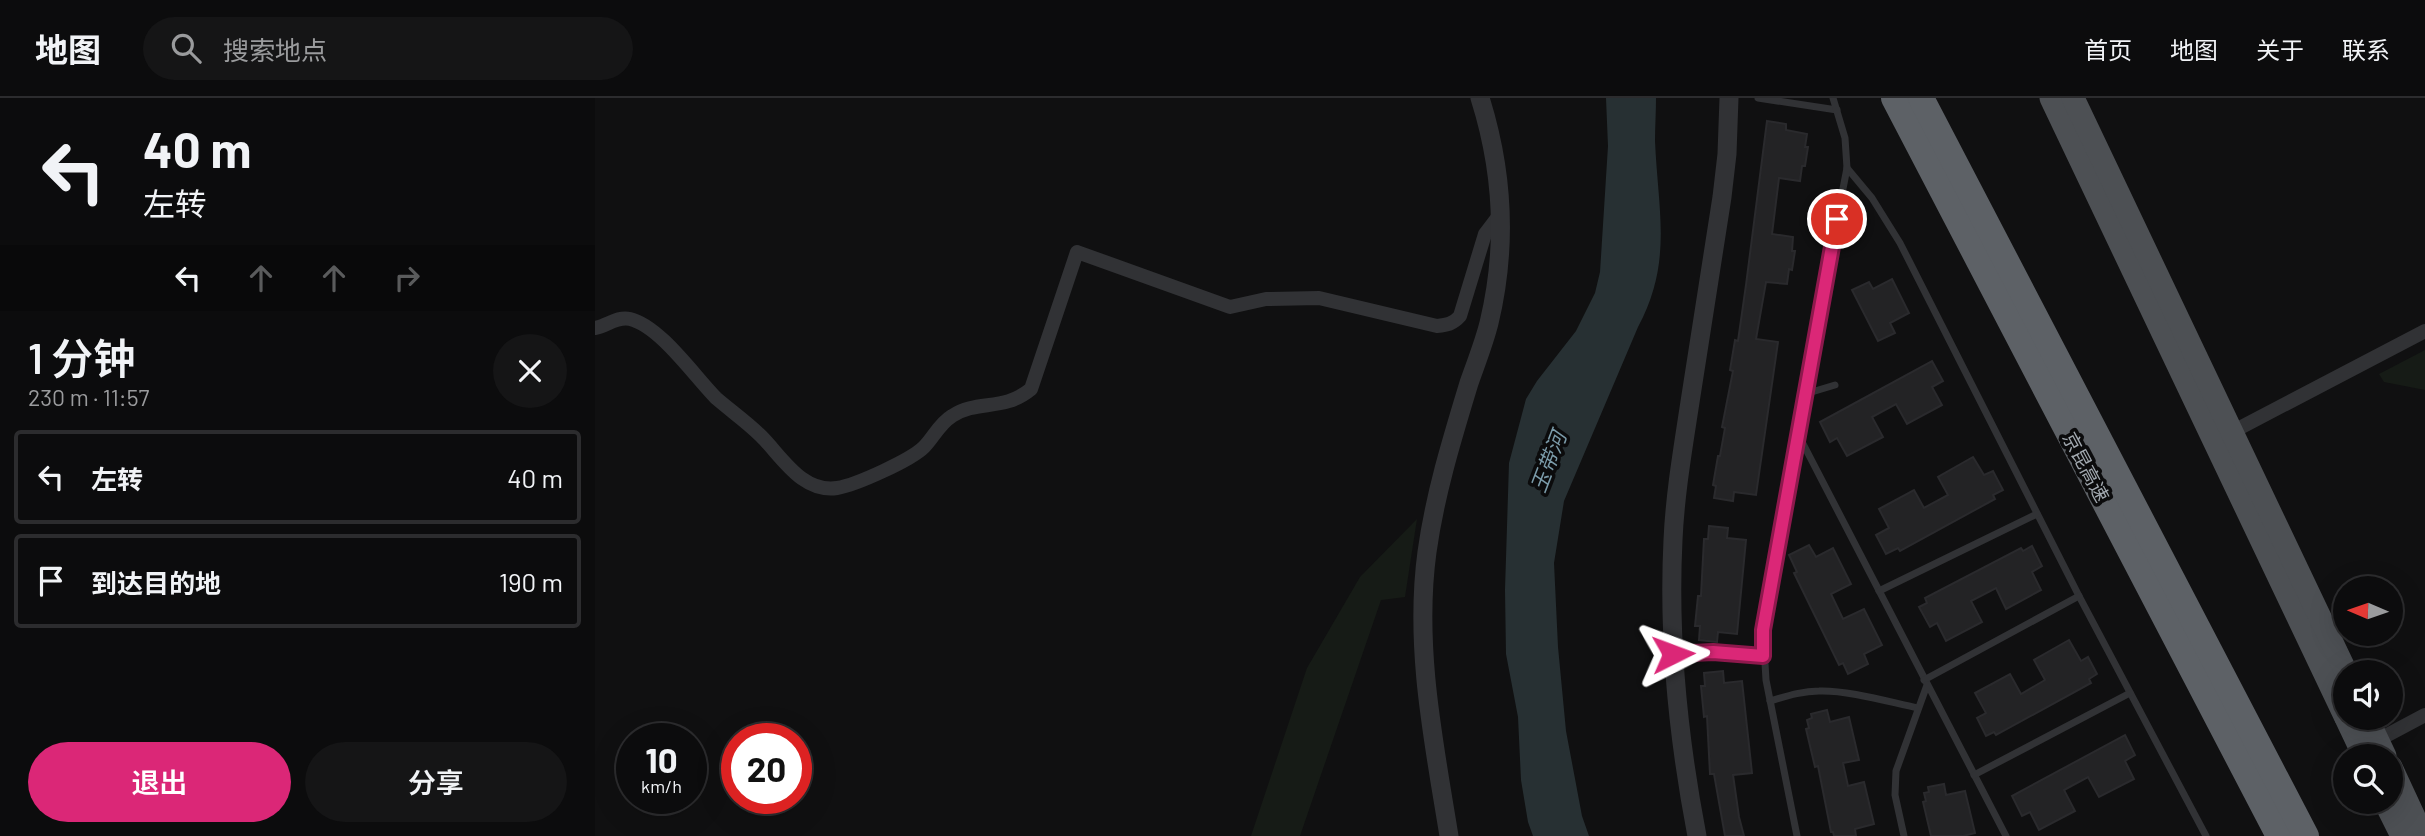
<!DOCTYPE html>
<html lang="zh">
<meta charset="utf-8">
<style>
:root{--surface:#0c0c0d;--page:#151516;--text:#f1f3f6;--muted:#9a9b9d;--line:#2c2c2e;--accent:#db2777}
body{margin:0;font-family:Barlow,"Noto Sans SC",sans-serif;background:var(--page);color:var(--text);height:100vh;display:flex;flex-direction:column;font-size:26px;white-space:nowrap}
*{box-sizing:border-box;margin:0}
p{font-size:23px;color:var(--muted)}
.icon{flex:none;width:38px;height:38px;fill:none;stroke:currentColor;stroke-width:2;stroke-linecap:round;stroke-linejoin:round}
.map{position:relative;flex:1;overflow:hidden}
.details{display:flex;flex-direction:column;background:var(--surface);width:595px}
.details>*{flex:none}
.guide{background:#0c0c0d;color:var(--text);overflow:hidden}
.needle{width:46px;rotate:272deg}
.tools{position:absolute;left:1738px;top:478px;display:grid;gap:14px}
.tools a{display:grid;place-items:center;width:70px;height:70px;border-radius:50%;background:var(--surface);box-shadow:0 7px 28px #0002,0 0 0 2px var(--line);font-size:35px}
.speed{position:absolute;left:21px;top:625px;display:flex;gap:14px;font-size:35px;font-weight:700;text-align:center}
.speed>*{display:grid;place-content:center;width:91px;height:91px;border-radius:50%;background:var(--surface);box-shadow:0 7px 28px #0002,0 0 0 2px var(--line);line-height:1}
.speed small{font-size:18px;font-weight:400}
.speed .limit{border:10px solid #d22;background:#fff;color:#111}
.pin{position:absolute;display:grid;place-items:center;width:60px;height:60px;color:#fff;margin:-30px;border:4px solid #fff;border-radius:50%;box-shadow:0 2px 7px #0007}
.me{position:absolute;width:77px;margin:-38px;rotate:87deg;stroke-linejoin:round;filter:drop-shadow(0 0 5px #0008)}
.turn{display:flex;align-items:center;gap:24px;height:147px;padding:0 28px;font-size:32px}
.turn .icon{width:91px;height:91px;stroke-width:2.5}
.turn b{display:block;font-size:49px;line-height:60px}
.lanes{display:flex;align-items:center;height:66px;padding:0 28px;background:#0003;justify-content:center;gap:35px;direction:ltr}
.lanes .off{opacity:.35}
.round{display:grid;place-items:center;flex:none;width:74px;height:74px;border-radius:37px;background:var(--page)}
.summary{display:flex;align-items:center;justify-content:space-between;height:119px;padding:0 28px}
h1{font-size:42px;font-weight:600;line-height:52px}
.action{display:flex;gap:14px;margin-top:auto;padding:14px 28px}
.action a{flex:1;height:80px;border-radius:42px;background:var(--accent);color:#fff;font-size:28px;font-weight:600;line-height:80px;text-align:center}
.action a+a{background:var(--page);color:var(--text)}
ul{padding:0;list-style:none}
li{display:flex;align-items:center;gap:21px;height:94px;margin:0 14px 10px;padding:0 14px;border:4px solid var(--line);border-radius:7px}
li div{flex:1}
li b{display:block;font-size:26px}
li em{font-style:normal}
header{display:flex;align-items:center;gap:42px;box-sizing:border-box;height:98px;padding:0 35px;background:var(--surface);border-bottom:2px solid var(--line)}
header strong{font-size:33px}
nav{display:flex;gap:38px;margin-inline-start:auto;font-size:24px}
.search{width:490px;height:63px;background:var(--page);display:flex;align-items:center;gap:18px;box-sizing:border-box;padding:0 24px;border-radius:38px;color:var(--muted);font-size:26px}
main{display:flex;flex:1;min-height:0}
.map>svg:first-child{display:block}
.green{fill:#161b16}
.water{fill:#273033}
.building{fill:#232325;stroke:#2a2a2d;stroke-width:2}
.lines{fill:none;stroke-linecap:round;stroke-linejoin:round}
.service{stroke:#313235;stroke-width:7}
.minor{stroke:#313235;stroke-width:14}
.tertiary{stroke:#313235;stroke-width:19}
.primary{stroke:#4d5054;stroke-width:23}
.motorway{stroke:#5d6166;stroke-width:26}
.route-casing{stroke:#8e194d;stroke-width:18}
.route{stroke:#db2777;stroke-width:12}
.labels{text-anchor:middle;stroke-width:7;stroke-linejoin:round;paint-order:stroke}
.street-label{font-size:19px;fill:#a2a9b0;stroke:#0b0b0c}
.water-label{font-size:21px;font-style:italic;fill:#7b9ba9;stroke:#0b0b0c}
</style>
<header>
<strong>地图</strong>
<div class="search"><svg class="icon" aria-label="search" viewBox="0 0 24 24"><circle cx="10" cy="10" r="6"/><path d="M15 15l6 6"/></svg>搜索地点</div>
<nav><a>首页</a><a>地图</a><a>关于</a><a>联系</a></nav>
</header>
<main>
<section class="details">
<div class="guide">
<div class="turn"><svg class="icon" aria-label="left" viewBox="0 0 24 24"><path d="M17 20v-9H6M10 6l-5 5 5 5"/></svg><div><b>40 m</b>左转</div></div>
<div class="lanes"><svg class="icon" aria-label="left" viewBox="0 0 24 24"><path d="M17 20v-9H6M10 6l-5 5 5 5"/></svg><svg class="icon off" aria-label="ahead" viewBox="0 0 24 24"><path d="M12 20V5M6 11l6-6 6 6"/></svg><svg class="icon off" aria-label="ahead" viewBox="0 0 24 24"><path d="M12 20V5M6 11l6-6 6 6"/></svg><svg class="icon off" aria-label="right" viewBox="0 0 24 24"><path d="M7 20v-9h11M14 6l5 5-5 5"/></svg></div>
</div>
<div class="summary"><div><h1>1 分钟</h1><p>230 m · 11:57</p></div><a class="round"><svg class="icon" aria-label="close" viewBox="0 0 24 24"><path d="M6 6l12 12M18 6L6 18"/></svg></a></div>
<ul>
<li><svg class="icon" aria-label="left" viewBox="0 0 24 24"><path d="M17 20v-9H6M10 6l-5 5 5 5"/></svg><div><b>左转</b></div><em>40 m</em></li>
<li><svg class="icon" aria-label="arrive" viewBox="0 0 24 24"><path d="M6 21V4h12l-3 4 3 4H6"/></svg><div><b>到达目的地</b></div><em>190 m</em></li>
</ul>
<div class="action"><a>退出</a><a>分享</a></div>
</section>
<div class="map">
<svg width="1830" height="738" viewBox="0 0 1830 738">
<rect width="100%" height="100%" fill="#101011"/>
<g class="green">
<path d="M1830,252V292L1789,284L1784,276Z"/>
<path d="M822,421L810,499L786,502L705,738H656L712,570L765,479Z"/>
</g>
<path class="water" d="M1011,0H1061C1061,14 1060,29 1060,43C1063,113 1078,164 1043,229L969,403L959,465L963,549L971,633L987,718L994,738H938L933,724L926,682L923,619L911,556L910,492L914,365L931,301L942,283L981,233L1000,195L1005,174L1013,48Z"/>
<g class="building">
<path d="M1172,23L1191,26V32L1212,36L1210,49H1213L1210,68H1207L1205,83L1184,80L1177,136L1198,139L1197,153H1200L1197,172L1194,171L1192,186L1171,184L1161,241L1183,244L1161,397L1139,394L1138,403L1119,400L1121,388L1118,387L1123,358H1125L1130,330L1127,329L1138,273L1135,272L1140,242L1143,243L1151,187Z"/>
<path d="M1297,181L1314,215L1295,225L1300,235L1283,243L1257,192L1274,184L1278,191Z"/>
<path d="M1337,263L1348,283L1337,289L1347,307L1312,326L1301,306L1277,319L1288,339L1252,358L1242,340L1235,344L1225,324Z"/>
<path d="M1378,359L1389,377L1398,373L1408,392L1398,397L1400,401L1305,453L1303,450L1291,456L1281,437L1294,430L1284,411L1319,392L1329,410L1353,397L1343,379Z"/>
<path d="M1114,428L1133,430L1132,440L1151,442L1142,536L1123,534L1122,544L1104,542L1105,528H1100L1103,498H1106L1109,441H1113Z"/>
<path d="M1214,447L1221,459L1238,450L1256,486L1236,496L1248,521L1269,511L1287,547L1269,556L1273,566L1253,576L1248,565L1244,567L1199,475L1202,474L1194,457Z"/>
<path d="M1437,448L1447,468L1437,474L1446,492L1411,511L1401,490L1376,503L1387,524L1351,543L1342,525L1335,529L1324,509L1332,505L1330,500L1426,450L1428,453Z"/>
<path d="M1474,542L1486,563L1493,559L1502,576L1494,581L1496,585L1401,637L1399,634L1391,638L1382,620L1391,615L1380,595L1415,576L1426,596L1450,582L1439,562Z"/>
<path d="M1128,573L1129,585L1147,583L1157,675L1138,677L1144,719L1149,738H1130L1119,676H1115L1112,618L1109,619L1106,588H1110L1109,575Z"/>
<path d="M1232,612L1235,624L1254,619L1264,662L1248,665L1253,688L1269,684L1279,726L1260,731L1261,738H1239L1238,734H1236L1223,668L1220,669L1211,631L1214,630L1212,622L1217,620L1216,616Z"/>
<path d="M1530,637L1540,657L1530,663L1539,681L1504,699L1493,679L1469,692L1480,713L1444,732L1435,714L1427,718L1417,698Z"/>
<path d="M1349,686L1351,697L1370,693L1380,735L1368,738H1336L1328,704L1331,703L1329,695L1334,694L1333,689Z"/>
</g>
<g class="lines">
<g class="service">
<path d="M1163,0L1242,12"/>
<path d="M1252,70L1277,100L1305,145L1484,498L1611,738"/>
<path d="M1210,296L1240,287"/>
<path d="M1203,336L1411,738"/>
<path d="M1284,493L1442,416"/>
<path d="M1078,556L1118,554L1169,558"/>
<path d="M1329,582L1484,498"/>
<path d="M1175,603C1192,598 1207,593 1224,593C1253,592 1294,604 1323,610"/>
<path d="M1379,677L1535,595"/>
<path d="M1202,738L1171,582L1168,532L1232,173L1252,70L1250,40L1238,0"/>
<path d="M1309,738L1300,697L1301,673L1332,587"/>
</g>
<g class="minor">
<path d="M0,230C12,228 22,218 35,221C65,228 100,279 121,300C136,313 152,324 166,338C187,359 207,395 242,390C261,387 316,362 329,349C339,339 344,326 357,318C383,301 408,314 436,291L482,154L635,209L671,201L724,200L842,228C852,227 858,226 865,218L890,136L906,115"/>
<path d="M1637,334L1830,233"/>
<path d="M1783,642L1830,617"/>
</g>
<g class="tertiary">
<path d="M854,738C839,645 819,549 832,454C840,396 857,341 874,285C881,265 889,245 894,225C912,150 908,73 885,0"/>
<path d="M1102,738C1083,639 1073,542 1078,442C1080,396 1088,350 1095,304C1105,236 1116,168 1127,99L1132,56L1134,0"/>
</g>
<g class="primary">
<path d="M1456,0L1750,618"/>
<path d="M1478,0L1751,574"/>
<path d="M1751,620L1769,658"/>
<path d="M1772,620L1790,658"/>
<path d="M1796,669L1828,738"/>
<path d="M1790,704L1807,738"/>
</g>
<g class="motorway">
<path d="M1299,0L1684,738"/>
<path d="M1326,0L1711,738"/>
</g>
</g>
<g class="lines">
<g class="route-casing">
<path id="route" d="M1078,556L1118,554L1168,558V532L1242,121"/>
</g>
<use href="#route" class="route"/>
</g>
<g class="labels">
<g class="street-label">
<text transform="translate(1491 369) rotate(62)" y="7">京昆高速</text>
</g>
<g class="water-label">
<text transform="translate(954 364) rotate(-69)" y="7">玉带河</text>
</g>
</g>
</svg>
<div class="tools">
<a><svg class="needle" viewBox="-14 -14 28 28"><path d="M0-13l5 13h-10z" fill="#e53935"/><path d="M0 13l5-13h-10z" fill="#9a9b9d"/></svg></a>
<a><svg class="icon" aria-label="sound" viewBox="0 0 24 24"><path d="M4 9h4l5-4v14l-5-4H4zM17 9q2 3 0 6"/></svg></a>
<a><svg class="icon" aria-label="search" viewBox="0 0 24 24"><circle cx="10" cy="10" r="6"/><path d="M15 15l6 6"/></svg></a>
</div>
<div class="speed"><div>10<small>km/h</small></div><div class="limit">20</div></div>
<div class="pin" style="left:1242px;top:121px;background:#d93025"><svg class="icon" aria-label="arrive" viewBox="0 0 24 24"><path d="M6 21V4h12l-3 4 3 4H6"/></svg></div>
<svg class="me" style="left:1078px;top:556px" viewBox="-20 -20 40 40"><path d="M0-17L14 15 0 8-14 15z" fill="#db2777" stroke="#fff" stroke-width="4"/></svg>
</div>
</main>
